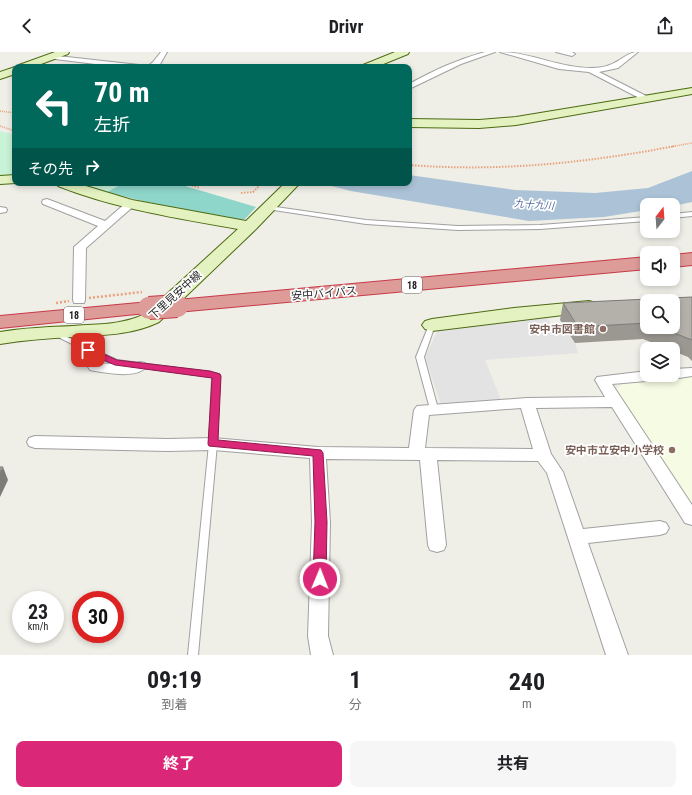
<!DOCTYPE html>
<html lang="ja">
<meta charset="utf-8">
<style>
:root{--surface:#fff;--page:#f6f6f6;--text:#202124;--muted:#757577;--accent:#db2777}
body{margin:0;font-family:"Roboto Condensed","Noto Sans JP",sans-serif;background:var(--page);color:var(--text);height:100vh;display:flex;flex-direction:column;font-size:15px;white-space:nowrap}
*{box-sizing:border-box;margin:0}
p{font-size:13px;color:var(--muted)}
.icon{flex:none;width:22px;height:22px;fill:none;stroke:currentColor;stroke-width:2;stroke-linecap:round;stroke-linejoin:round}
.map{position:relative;height:603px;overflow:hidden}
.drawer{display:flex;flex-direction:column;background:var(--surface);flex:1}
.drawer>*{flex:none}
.guide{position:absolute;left:12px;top:12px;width:400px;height:122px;border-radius:8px;box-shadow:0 2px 6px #0003;background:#00695c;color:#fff;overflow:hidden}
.needle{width:26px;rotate:17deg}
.buttons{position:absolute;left:640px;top:146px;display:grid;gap:8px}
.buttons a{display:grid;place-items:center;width:40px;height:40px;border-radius:8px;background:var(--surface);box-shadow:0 2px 6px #0003;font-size:20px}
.speed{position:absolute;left:12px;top:539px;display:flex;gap:8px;font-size:20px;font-weight:700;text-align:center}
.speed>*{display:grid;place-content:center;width:52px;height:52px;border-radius:50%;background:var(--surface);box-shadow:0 2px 6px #0003;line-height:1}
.speed small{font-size:10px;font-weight:400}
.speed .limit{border:6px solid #d22;background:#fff;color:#111}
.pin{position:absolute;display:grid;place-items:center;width:34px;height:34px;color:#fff;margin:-17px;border-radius:8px;box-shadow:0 2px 6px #0006}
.me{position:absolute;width:44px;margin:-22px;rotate:1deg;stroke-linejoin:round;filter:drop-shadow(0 0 3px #0008)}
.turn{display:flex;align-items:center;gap:14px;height:84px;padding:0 16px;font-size:18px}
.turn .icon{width:52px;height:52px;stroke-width:2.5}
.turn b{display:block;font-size:28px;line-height:34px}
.then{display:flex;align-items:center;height:38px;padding:0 16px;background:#0003;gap:8px;font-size:15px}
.eta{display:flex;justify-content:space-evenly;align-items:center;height:68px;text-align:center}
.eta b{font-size:24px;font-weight:700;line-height:28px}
.action{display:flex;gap:8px;margin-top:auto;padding:8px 16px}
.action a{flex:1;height:46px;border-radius:8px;background:var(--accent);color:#fff;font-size:16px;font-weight:700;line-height:46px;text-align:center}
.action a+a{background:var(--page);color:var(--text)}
header{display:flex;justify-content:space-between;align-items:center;height:52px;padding:0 16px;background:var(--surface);font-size:18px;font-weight:700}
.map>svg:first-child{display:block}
.education{fill:#f6fbe3}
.park{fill:#c9f3d7}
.pitch{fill:#8ed5ca}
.parking{fill:#e3e3e3}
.water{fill:#acc3d7}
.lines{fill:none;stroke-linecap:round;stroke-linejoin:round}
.lane-casing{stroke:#a0a0a0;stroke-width:2}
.street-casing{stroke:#a0a0a0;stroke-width:2}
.secondary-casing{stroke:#4c6b12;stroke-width:2}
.highway-casing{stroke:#c73a48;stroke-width:2}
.path-far2{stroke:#eaa27d;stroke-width:1.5;stroke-dasharray:1 1;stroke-linecap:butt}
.path-far1{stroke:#eaa27d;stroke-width:2;stroke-dasharray:1.5 1.5;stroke-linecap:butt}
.path{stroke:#eaa27d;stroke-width:2.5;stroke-dasharray:2 2;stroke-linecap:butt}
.lane{fill:#fff;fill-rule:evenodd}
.street{fill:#fff;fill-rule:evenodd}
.secondary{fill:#e4f2c1;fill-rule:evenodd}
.highway{fill:#dd9c98;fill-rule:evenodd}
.highway-bridge-casing{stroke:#c73a48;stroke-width:24;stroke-linecap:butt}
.highway-bridge{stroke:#dd9c98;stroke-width:22}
.wall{fill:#9b9892;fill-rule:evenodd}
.shaded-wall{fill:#7e7c77}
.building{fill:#b4b1aa;stroke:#7e7c77}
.route{fill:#db2777;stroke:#8e194d}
.education-dot{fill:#8d6e63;stroke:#fff;stroke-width:1.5}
.labels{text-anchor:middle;stroke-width:3.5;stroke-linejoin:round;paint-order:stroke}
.far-water-label{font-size:10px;font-style:italic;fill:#566aa4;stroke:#fff}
.shield{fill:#fff;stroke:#626262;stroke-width:1}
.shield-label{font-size:10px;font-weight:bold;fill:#1f1f1f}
.street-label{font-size:11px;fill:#1f1f1f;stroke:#fff}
.education-label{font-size:11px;font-weight:bold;fill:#785e54;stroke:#fff;text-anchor:end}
</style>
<header><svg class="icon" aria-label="back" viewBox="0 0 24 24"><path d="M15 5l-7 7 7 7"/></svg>Drivr<svg class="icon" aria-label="share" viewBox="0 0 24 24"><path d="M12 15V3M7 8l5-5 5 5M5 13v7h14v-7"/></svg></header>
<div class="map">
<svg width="692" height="603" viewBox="0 0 692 603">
<rect width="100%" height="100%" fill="#efeee7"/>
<path class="education" d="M692,325V457L614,339L624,331Z"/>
<g class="park">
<path d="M0,79L15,83V123L0,124Z"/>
<path d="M80,131H124L107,140Z"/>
</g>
<path class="pitch" d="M124,131H175L256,155L245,167L241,168L142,149L107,140Z"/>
<path class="parking" d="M546,263L552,275H564L575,291L578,301L485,308L501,348L441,353L425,305L440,274Z"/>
<path class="water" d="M692,119V150L673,154L647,153V158L604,165L529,169L351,139L320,131H409V123L515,138L595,141L648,136Z"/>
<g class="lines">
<g class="lane-casing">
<g id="lane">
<path d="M269,154L366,168L458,174L540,173L647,165V169L540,177L458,178L366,172L267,157L266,156Z"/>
<path d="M692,160V164L673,166V162Z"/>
<path d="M432,271L435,273L424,305L438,357L434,360L430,357L416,305L429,273Z"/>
<path d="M62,278L65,280V284L117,308L209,320L219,322L220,324L217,392L198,603H188L209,392L212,325L112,312L60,286L59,280Z"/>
</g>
</g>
<g class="street-casing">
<g id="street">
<path d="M161,0H167L159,14L147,15L153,10Z"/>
<path d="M485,0H495L461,12L409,37V32C435,18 456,8 485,0Z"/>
<path d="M500,0C530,0 559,16 590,16C598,16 607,15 614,11C623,7 628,0 638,0L618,16L599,20L652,47L648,49H645L589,20L559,17Z"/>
<path d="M556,0H572L575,2L572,4Z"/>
<path d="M49,3L139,13L143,15H119L47,6L45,5Z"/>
<path d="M47,147L105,169L127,150H135L136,152L86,196L85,248L84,251H74L73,248L74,195L98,174L43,152L42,150L43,148Z"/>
<path d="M0,155L6,156L7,158L6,160L0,161Z"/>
<path d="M140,310L145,311L147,314C138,327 109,321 95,319L90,318L88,315L90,312L95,311L128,313Z"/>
<path d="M692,316V324L673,327L668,325L666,323H673V317Z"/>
<path d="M647,319V323H665L663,326L658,328L612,332L692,453V473L685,471L612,355L536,356L551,402L563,420L583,477L660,469L666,471L669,476L666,481L660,483L588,491L628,603H606L547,421L538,409L437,408L446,493L444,498L437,500L430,498L428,493L420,408L326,407L330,470L328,584L333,603H311L308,584L312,470L310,406L213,398L167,399L35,396L29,394L27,390L29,386L35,384L167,387L213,386L318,395L409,396L414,358L417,354L527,346L605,345L595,328L597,325ZM521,356L533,397L425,396L429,363Z"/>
</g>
</g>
<g class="secondary-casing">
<g id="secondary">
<path d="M55,0H69L68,2L33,15H18L19,13Z"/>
<path d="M395,0H409L408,2L376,15H362L363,13Z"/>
<path d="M15,15V22L0,27V20Z"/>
<path d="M692,36V42L516,73L479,76L409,75V67L479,68L516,65Z"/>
<path d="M15,123L16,131L0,132V124Z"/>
<path d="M56,131H76L132,148L246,169L285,131H300L256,177L159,270C132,283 103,283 74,285C49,286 25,288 0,292V280C24,276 49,275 73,274C98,272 123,273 145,262L238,177C177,166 116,157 58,134Z"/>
<path d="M589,249L596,251L598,255L596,259L432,279L425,277L422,273L425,269L432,267L514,256Z"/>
</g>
</g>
<g class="highway-casing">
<g id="highway">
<path d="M692,201V213L673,215V203Z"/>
<path d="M647,205V217L177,260L170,258L167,254L170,250L177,248Z"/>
<path d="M149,250L156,252L159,256L156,260L0,276V264Z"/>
</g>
</g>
<g class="path-far2">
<path d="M0,59L15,61"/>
<path d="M0,74L15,79"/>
<path d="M669,95L692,91"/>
</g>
<g class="path-far1">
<path d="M409,113C499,120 586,111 675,94"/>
<path d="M183,131L200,136"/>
<path d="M241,141L253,140L262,131"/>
</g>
<g class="path">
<path d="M89,246L142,240"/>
<path d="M56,251L69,249"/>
</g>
<use href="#lane" class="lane"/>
<use href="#street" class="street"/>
<use href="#secondary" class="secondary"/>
<use href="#highway" class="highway"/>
<g class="highway-bridge-casing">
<path id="highway-bridge" d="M149,256L177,254"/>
</g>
<use href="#highway-bridge" class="highway-bridge"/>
</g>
<path class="wall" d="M692,245V309L688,305L673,299V297H668L643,287L575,291L560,268L563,251ZM647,249L673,275H647Z"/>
<path class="shaded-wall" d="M3,415L8,428L0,445V421Z"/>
<g class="building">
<path d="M692,245V288L659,275H673V249H647V271L578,275L563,251Z"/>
<path d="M0,415H3L0,421Z"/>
</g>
<path class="route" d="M88,295L117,308L210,319L220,322L221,324L218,388L321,398L323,401L327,470L326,527L324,530L320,532L315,530L313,527L315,470L313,404L209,394L208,392L212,326L115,313L85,300L84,298L85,296Z"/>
<g class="education-dot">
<circle cx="603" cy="277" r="4"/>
<circle cx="672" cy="398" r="4"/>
</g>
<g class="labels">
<g class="far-water-label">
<text transform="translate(534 152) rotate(4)" y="4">九十九川</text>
</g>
<g class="shield">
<rect x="402" y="225" width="20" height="16" rx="3"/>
<rect x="64" y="255" width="20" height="16" rx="3"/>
</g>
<g class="shield-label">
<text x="412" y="237">18</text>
<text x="74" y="267">18</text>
</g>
<g class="street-label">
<text transform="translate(324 241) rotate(-5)" y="4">安中バイパス</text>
<text transform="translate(175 243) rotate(-42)" y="4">下里見安中線</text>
</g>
<g class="education-label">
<text x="595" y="281">安中市図書館</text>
<text x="664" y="402">安中市立安中小学校</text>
</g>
</g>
</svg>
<div class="buttons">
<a><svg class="needle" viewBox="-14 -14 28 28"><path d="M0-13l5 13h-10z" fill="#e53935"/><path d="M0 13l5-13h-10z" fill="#757577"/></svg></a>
<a><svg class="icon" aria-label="sound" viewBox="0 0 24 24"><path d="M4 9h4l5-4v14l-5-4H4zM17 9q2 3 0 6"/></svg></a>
<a><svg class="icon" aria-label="search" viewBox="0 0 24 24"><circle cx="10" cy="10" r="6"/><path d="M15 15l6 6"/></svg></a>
<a><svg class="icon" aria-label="layers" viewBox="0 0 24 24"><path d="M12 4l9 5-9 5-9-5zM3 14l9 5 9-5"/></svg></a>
</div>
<div class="speed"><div>23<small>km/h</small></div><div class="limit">30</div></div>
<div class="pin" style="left:88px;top:298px;background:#d93025"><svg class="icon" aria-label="arrive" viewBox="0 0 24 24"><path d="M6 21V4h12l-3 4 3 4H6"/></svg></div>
<svg class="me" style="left:320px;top:527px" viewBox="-20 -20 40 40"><circle r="17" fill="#db2777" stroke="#fff" stroke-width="3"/><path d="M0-11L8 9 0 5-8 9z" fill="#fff"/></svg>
<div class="guide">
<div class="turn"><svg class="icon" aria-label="left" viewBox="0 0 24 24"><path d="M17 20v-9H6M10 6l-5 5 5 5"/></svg><div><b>70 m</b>左折</div></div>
<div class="then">その先<svg class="icon" aria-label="right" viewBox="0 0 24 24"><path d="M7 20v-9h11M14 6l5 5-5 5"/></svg></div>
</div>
</div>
<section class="drawer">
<div class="eta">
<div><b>09:19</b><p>到着</p></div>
<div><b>1</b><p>分</p></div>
<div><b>240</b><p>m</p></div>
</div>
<div class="action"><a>終了</a><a>共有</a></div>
</section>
